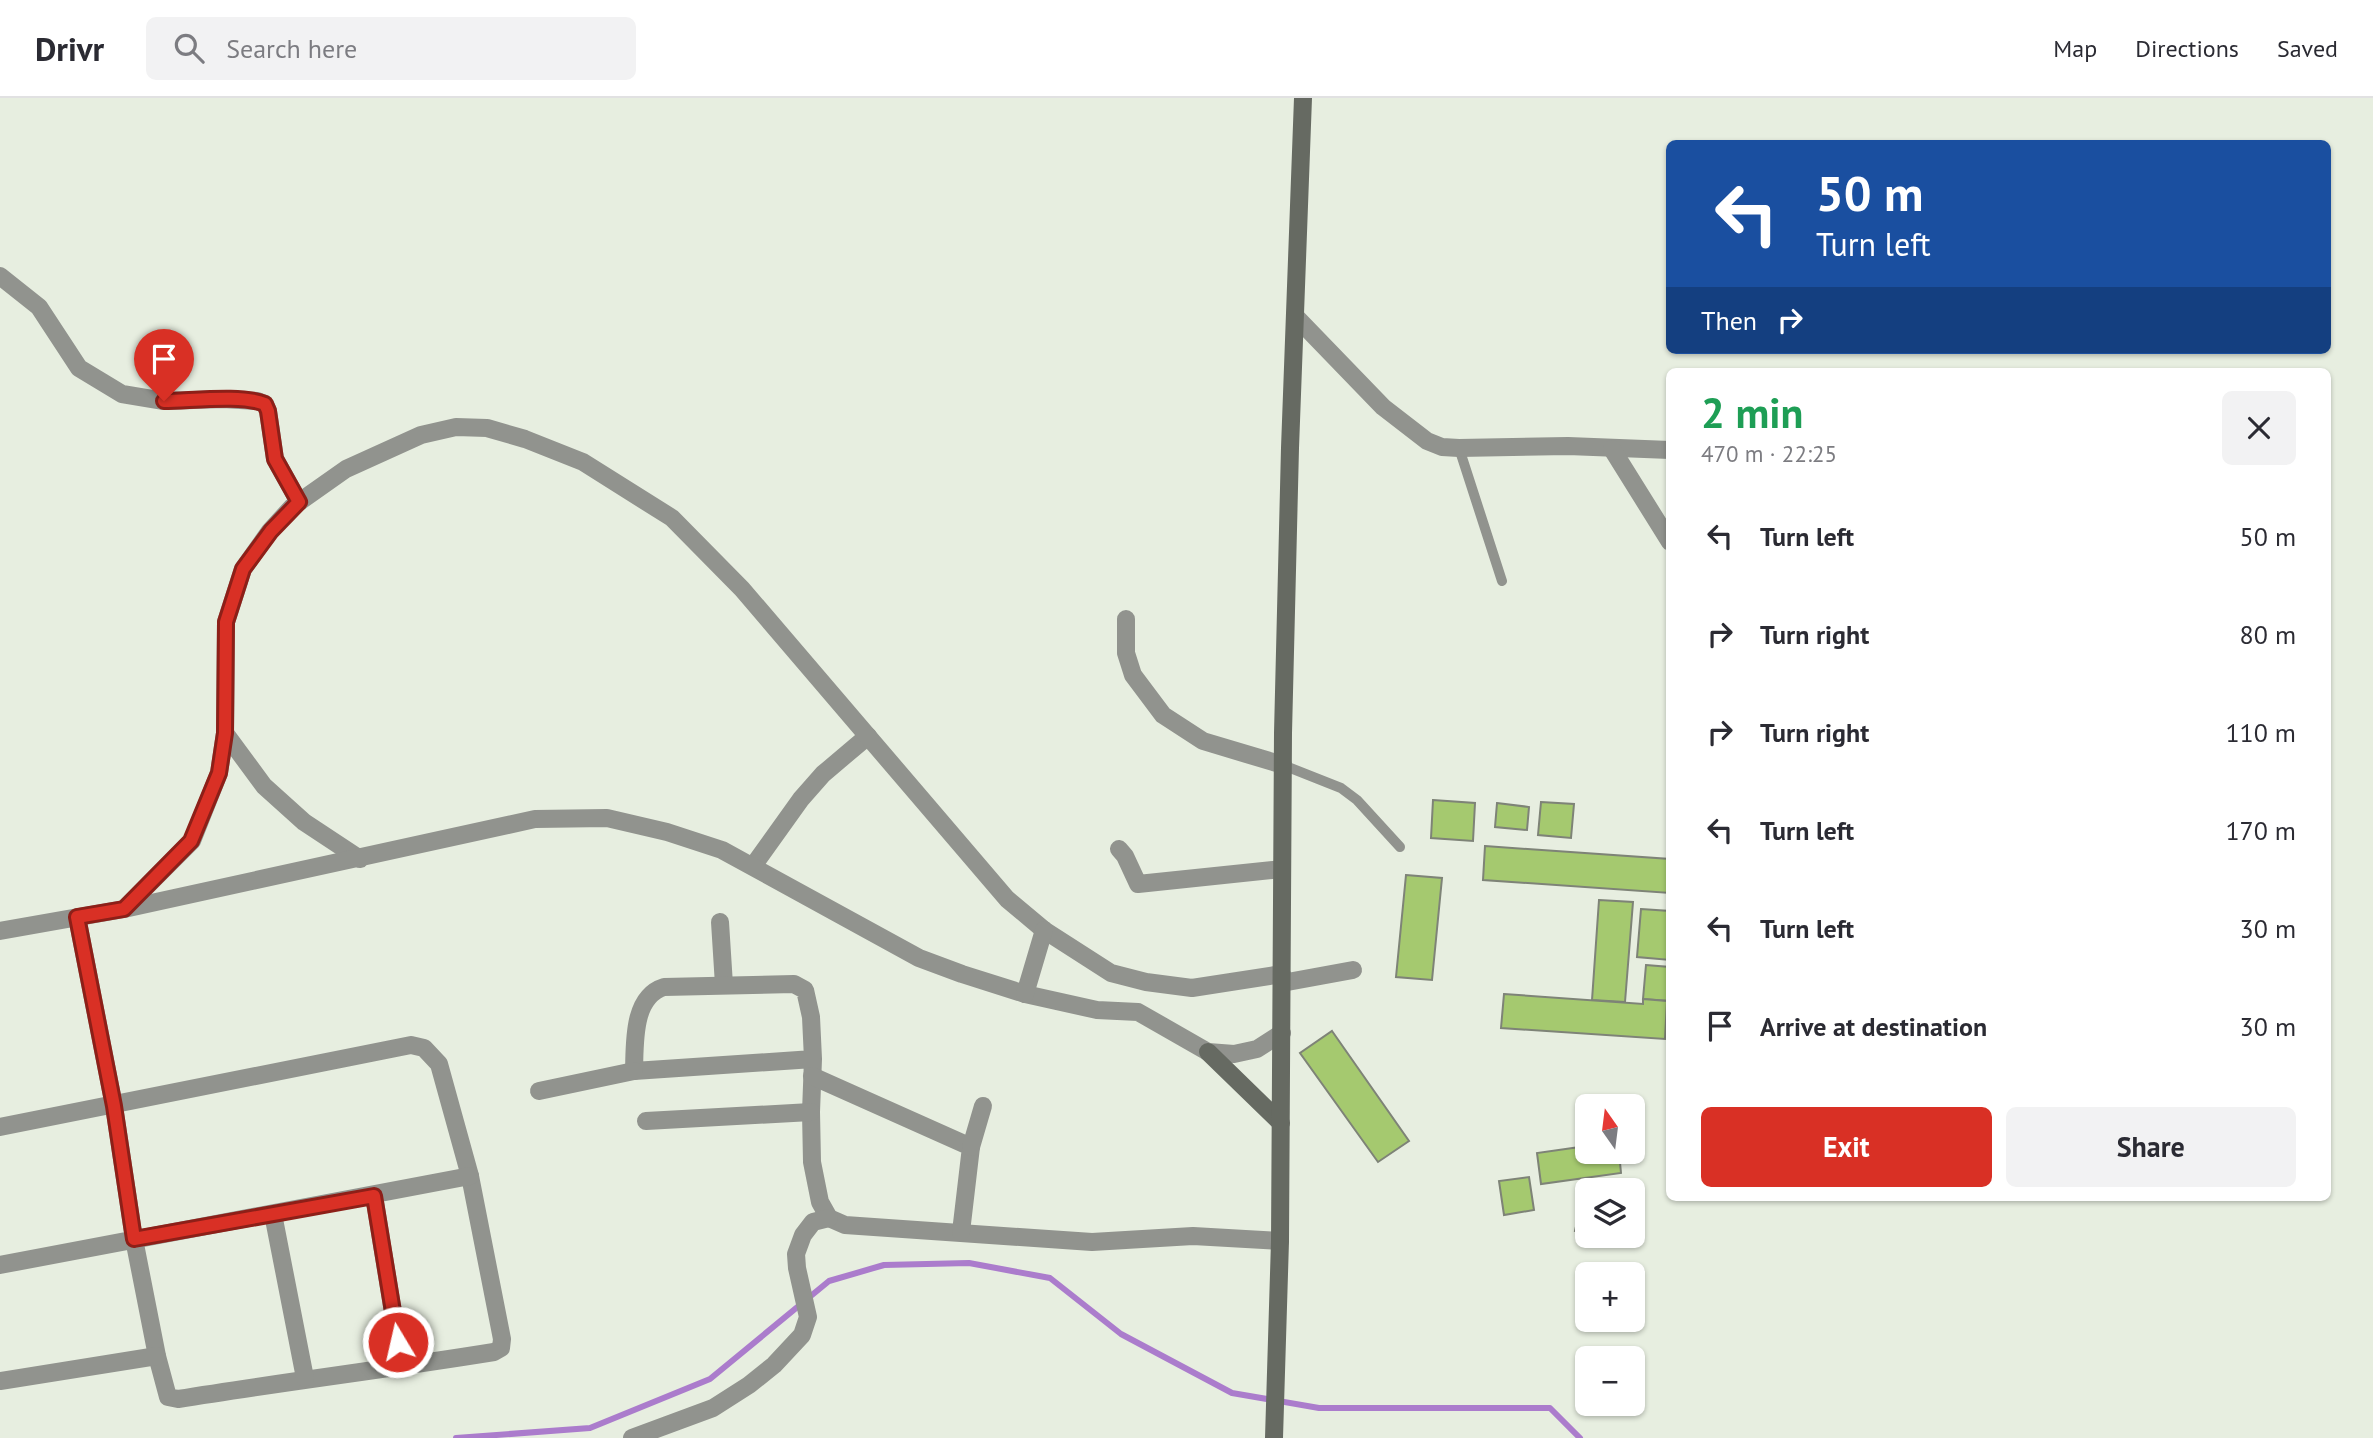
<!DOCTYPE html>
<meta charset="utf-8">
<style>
:root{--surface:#fff;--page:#f2f2f3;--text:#2b2b33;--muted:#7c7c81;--line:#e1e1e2;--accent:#d93025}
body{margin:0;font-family:"PT Sans",sans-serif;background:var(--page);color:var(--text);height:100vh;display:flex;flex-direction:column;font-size:26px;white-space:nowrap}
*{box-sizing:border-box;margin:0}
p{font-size:23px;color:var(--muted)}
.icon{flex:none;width:38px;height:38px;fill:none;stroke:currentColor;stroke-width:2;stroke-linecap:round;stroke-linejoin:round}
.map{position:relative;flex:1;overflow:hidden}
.drawer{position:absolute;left:1666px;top:270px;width:665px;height:833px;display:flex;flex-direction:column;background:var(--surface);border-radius:10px;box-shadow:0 2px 5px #0004}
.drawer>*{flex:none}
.top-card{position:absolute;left:1666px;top:42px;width:665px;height:214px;border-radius:10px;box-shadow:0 2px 5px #0004;background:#1a4fa0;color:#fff;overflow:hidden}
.needle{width:46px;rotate:346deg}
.tools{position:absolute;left:1575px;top:996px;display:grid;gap:14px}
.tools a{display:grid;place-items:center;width:70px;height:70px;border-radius:10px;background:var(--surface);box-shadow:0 2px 5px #0004;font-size:35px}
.pin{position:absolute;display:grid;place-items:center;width:60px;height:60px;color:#fff;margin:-72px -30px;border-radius:50% 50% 50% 0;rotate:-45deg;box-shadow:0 0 7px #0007}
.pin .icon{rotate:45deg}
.me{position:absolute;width:77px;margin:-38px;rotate:351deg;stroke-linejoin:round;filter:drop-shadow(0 0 5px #0008)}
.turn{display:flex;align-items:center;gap:24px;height:147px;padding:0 35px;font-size:32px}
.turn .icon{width:91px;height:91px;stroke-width:2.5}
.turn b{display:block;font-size:49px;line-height:60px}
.then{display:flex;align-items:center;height:66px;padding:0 35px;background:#0003;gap:14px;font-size:26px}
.round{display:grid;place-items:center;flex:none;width:74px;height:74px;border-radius:10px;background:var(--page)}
.headline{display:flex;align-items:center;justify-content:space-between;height:119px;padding:0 35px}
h1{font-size:42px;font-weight:600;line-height:52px;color:#1e9e55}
.button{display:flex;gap:14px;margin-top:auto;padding:14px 35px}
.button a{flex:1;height:80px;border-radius:10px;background:var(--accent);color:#fff;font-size:28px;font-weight:600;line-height:80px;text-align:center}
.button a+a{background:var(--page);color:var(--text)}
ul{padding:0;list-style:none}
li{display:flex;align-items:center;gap:21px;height:98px;padding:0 35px}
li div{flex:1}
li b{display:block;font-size:26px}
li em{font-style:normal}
header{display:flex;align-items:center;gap:42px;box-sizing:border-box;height:98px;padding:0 35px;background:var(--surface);border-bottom:2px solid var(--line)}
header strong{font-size:33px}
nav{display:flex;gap:38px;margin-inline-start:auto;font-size:24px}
.search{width:490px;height:63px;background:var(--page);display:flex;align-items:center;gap:18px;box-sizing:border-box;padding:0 24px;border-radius:10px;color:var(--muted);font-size:26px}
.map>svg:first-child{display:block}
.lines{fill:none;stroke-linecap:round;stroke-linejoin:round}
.stream{stroke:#ab7ccc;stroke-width:6}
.building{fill:#a5c96f;stroke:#7e8377;stroke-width:2}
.lane{stroke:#91938e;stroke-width:10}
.street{stroke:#91938e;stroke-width:18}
.secondary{stroke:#666a62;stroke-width:18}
.route-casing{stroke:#8d1f18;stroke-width:18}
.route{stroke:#d93025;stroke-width:12}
</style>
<header>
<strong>Drivr</strong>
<div class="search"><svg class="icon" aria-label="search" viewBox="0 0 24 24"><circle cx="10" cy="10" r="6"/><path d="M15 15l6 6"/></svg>Search here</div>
<nav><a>Map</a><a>Directions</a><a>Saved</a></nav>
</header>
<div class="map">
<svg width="2373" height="1340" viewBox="0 0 2373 1340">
<rect width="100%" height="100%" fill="#e7eee0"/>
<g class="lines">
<path class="stream" d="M456,1340L590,1330L710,1281L829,1183L884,1167L969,1165L1050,1180L1121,1236L1232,1295L1319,1310H1550L1580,1340"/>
</g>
<g class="building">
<path d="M1433,702L1475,705L1473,743L1431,740Z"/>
<path d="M1541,704L1574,706L1571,740L1538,737Z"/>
<path d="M1497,705L1529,709L1527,732L1495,729Z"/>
<path d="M1485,748L1670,761V795L1483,782Z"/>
<path d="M1406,777L1442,780L1432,882L1396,879Z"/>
<path d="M1599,802L1633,804L1625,904L1592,902Z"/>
<path d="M1641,811L1670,813V862L1637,859Z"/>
<path d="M1646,867L1670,869V903L1643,901Z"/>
<path d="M1504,896L1643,906V901L1667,903L1665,941L1501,930Z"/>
<path d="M1332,933L1409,1043L1378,1064L1300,955Z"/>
<path d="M1587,1048V1054H1619L1621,1075L1541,1086L1537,1055Z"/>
<path d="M1529,1079L1534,1112L1504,1117L1499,1083Z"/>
<path d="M1583,1097L1587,1098V1135L1575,1133Z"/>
</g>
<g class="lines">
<g class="lane">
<path d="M1459,350L1502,483"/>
<path d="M1283,667L1341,690L1357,702L1400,749"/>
</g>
<g class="street">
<path d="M0,178L39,209L79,270L122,296L164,303L223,301L257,303L265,306L268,313L275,361L299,404"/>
<path d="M1296,219L1383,309L1427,343L1442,349L1459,350L1568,348L1670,352"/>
<path d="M1612,351L1670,444"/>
<path d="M1126,521V555L1133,577L1163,617L1203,643L1283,667"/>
<path d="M225,635L264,688L304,724L360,761"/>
<path d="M1119,751L1125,758L1138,786L1282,771"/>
<path d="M753,768L801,701L823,676L868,638"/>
<path d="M124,811L192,743L219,675L225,635L226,524L243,471L270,433L292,409L346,371L421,337L456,329L487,330L525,341L583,364L672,420L742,491L1007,801L1044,832L1111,875L1146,884L1192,890L1282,876"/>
<path d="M720,824L724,887"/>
<path d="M0,833L124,811L535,721L607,720L667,734L722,752L919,860L962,876L1025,896L1097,912L1138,914L1208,954L1234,956L1257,951L1282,935"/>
<path d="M1282,885L1353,872"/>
<path d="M1025,896L1044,832"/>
<path d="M813,961L634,973C635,946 632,899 664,889L794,886L805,892L811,919L813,961L811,1014L812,1064L820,1104L829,1120L845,1127L1092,1144L1193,1138L1280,1143"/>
<path d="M812,978L971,1049L961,1134"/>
<path d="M539,993L634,973"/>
<path d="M646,1023L811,1014"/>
<path d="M0,1029L411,947L424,950L439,966L470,1078L502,1241L501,1250L494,1254C389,1271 283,1284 178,1301L168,1299L157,1258L134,1141L114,1008L77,819"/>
<path d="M971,1049L983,1008"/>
<path d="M374,1098L402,1269"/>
<path d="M273,1116L305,1280"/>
<path d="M0,1167L470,1078"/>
<path d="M0,1283L157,1258"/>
<path d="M632,1340L713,1310L749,1287L774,1267L802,1237L808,1219L797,1170L796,1156L803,1137L813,1124L829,1120"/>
</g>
<g class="secondary">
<path d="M1208,954L1281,1025"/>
<path d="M1274,1340L1280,1143L1283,635L1290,350L1303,0"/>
</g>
</g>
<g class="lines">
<g class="route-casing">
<path id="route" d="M164,303C190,303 242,296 265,306L268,313L275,361L299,404L271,433L243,471L226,524L225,635L219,675L191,743L124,811L77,819L114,1008L134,1141L374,1098L398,1244"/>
</g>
<use href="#route" class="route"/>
</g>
</svg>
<div class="tools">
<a><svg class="needle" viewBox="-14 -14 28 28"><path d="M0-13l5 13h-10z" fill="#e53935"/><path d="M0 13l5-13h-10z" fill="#7c7c81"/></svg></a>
<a><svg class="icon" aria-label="layers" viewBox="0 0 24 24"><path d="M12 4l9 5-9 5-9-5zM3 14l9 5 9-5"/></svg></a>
<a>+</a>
<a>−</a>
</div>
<div class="pin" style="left:164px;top:303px;background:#d93025"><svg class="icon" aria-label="arrive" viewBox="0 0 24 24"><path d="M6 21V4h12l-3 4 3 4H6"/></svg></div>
<svg class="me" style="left:398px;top:1244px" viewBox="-20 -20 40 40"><circle r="17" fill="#d93025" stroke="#fff" stroke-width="3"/><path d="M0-11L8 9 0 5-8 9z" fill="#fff"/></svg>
<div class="top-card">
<div class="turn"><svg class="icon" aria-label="left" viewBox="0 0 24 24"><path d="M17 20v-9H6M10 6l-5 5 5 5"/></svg><div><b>50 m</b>Turn left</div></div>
<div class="then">Then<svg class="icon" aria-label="right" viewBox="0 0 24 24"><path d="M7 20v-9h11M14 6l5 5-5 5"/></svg></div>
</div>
<section class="drawer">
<div class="headline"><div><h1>2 min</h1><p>470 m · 22:25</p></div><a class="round"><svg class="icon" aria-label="close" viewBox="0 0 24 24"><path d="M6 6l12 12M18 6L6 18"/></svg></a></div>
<ul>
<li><svg class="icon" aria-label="left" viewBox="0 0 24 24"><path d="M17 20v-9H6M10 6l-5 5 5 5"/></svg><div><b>Turn left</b></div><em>50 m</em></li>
<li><svg class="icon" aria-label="right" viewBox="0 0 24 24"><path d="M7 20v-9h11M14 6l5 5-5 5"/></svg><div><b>Turn right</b></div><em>80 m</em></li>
<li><svg class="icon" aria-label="right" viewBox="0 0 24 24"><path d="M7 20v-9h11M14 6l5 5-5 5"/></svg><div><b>Turn right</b></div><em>110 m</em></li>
<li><svg class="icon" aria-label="left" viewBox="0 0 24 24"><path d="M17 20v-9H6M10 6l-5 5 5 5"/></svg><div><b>Turn left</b></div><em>170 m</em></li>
<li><svg class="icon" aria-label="left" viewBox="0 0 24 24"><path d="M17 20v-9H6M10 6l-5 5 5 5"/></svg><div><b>Turn left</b></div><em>30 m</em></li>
<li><svg class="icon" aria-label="arrive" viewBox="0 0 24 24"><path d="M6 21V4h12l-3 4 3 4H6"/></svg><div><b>Arrive at destination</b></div><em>30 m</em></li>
</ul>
<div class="button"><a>Exit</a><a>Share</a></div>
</section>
</div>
